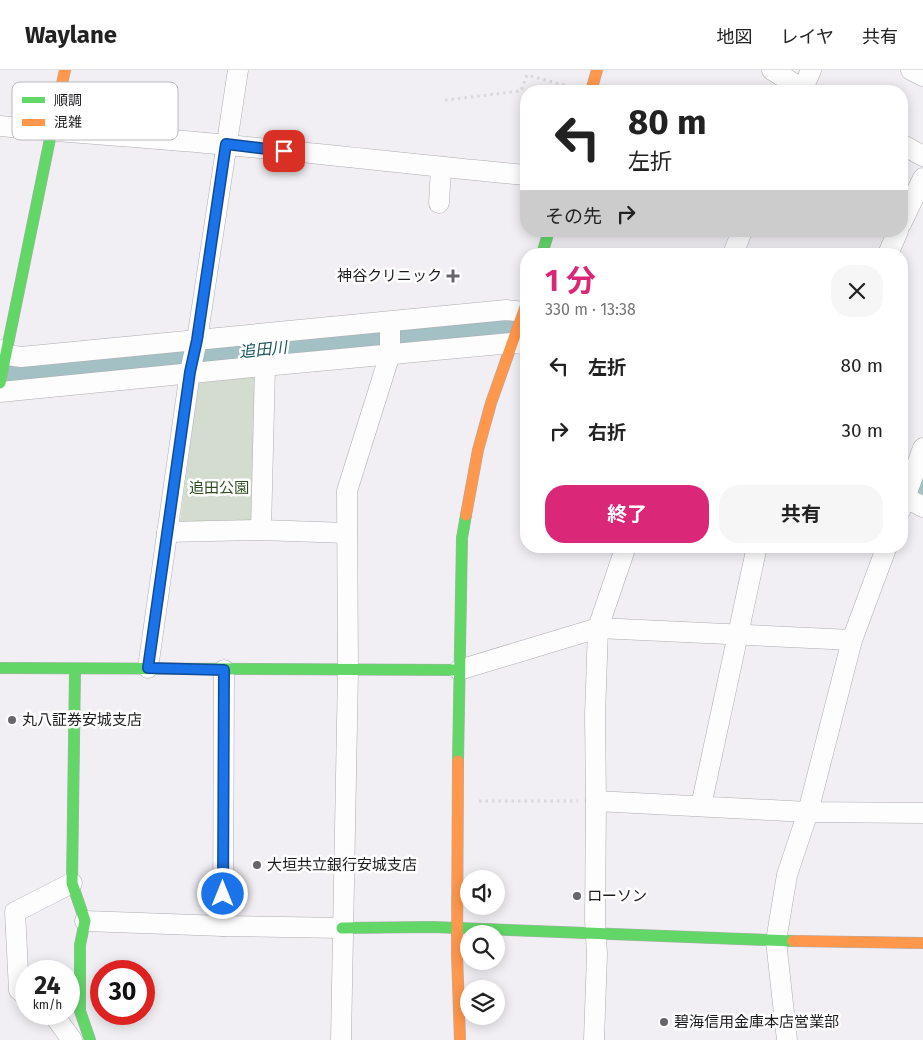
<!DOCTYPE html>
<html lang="ja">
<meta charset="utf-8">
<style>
:root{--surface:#fff;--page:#f6f6f6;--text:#222;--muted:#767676;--line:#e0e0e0;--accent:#db2777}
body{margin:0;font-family:"Fira Sans","Noto Sans JP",sans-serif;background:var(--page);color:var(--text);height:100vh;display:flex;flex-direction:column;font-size:19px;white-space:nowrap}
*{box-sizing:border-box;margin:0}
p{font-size:16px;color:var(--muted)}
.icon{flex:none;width:28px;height:28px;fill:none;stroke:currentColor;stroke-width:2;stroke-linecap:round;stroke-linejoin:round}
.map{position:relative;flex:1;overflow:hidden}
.panel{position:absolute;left:520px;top:178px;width:388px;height:305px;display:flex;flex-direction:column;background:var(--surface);border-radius:20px;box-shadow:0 2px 12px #0003}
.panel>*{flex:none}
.hud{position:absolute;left:520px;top:15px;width:388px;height:152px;border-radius:20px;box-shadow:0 2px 12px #0003;background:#fff;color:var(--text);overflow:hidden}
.controls{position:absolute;left:460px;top:800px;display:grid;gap:10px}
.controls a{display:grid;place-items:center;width:45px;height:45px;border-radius:50%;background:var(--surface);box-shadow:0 2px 12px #0003;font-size:25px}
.speed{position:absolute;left:15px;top:890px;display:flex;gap:10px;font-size:25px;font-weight:700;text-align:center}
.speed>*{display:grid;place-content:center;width:65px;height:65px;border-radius:50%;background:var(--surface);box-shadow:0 2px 12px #0003;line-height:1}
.speed small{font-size:12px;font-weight:400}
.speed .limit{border:8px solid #d22;background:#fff;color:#111}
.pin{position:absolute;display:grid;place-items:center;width:42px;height:42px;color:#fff;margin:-21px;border-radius:10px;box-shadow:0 2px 8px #0006}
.me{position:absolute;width:55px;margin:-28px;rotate:0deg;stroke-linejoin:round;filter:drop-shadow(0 0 4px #0008)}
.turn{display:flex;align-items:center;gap:18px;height:105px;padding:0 25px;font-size:22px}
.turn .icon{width:65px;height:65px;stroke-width:2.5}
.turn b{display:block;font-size:35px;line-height:42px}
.then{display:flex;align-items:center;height:48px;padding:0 25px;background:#0003;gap:10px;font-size:19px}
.round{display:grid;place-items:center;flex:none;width:52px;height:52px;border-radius:20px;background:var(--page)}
.summary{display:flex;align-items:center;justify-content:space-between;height:85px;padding:0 25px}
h1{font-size:30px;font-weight:700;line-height:38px;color:var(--accent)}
.action{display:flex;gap:10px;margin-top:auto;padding:10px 25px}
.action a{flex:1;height:58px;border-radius:20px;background:var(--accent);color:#fff;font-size:20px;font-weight:700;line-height:58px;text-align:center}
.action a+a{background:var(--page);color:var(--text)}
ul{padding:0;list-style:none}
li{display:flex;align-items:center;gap:15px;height:65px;padding:0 25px}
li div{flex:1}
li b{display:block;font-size:19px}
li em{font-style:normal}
header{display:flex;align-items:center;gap:30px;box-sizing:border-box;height:70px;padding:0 25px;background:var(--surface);border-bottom:1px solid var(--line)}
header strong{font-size:24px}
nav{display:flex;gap:28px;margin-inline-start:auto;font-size:18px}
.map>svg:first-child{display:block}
.green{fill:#d3dccf}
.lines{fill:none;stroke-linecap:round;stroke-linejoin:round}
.canal{stroke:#a3c0c4;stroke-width:19}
.street-casing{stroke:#aeacb0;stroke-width:21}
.fast-casing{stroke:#aeacb0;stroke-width:12}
.slow-casing{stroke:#aeacb0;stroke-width:12}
.path{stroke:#d9d8da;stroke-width:3;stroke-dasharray:2.5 4;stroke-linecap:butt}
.street{stroke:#fdfdfd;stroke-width:20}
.fast{stroke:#63d668;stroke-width:11}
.slow{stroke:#ff974d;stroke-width:11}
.route-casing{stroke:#114b97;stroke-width:12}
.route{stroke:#1a73e8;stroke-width:9}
.poi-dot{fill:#676569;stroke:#fff;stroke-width:2}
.labels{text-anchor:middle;stroke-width:5;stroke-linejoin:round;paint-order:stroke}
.poi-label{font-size:15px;fill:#1d1b1e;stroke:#fff;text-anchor:start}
.park-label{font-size:15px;fill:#304d22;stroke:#fff}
.water-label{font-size:16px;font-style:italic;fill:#17555a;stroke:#fff}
.key{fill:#fff;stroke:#bbbbbc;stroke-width:1}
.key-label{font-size:14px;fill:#1d1b1e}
</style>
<header>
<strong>Waylane</strong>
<nav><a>地図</a><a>レイヤ</a><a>共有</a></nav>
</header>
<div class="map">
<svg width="923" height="970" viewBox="0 0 923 970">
<rect width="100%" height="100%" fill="#f1eff3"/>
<path class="green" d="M255,305L252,454L180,453L198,313Z"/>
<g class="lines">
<g class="canal">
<path d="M0,306L478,258L526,261"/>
<path d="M901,407L923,416"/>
</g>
<g class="street-casing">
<g id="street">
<path d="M772,0L806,21"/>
<path d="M911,0L923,6"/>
<path d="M802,21L811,0"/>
<path d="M0,56C76,64 152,67 227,75C327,84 426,96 526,105"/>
<path d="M901,74L923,86"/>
<path d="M439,133L441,98"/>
<path d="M901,154L923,108"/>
<path d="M733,184L742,161"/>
<path d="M888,184L898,161"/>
<path d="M0,280L7,285L21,287L506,240L526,242"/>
<path d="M0,322C170,305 341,288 511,273L524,274"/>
<path d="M901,425L923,437"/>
<path d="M901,439L923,378"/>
<path d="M261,460L265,296"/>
<path d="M167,462L261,460L347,463"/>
<path d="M148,598L190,302L197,270L238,0"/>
<path d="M459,600L598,558L852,570"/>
<path d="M596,731L808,742L923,743"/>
<path d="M701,736L757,476"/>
<path d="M85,851L223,856L342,858"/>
<path d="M223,856L224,600"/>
<path d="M26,925L19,920L15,842L72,813"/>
<path d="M53,944L72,970"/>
<path d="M341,970L348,601L347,421L390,284V252"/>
<path d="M594,970L597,884L595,850L596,731L595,645L598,558L626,476"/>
<path d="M787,970L776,871L787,805L808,742L852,570L887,476"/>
</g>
</g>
<g class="fast-casing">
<g id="fast">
<path d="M542,184L549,161"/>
<path d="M0,313L51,64"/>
<path d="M0,598L459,600"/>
<path d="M75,600L72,813L85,851L80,875V941L90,970"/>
<path d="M458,691L462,468L466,445"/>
<path d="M342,858L432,857L793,871"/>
</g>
</g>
<g class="slow-casing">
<g id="slow">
<path d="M591,21L597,0"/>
<path d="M51,64L65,0"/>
<path d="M466,445L478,380L491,333L526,234"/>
<path d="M458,691L457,884L460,970"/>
<path d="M793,871L923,873"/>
</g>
</g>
<g class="path">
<path d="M445,30L521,21L527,5L571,17"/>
<path d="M479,731H578"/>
</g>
<use href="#street" class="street"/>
<use href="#fast" class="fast"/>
<use href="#slow" class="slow"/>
</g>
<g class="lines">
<g class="route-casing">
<path id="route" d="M223,824L224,600L148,598L190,302L197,270L226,74L284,81"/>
</g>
<use href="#route" class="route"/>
</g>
<g class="poi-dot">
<path d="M450.5 198.5h5v5h5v5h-5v5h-5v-5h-5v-5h5z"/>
<circle cx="12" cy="650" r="5"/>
<circle cx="257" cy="795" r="5"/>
<circle cx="577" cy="826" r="5"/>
<circle cx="664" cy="952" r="5"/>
</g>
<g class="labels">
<g class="poi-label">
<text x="442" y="211" text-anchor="end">神谷クリニック</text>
<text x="22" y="655">丸八証券安城支店</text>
<text x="267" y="800">大垣共立銀行安城支店</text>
<text x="587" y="831">ローソン</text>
<text x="674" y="957">碧海信用金庫本店営業部</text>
</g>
<g class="park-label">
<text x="219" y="423">追田公園</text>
</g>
<g class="water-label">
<text transform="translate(263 279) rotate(-6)" y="6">追田川</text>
</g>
</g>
<rect x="12" y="12" width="166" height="58" rx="8" class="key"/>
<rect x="22" y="27" width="23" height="6" fill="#63d668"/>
<rect x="22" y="49" width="23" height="7" fill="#ff974d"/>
<g class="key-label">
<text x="54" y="35">順調</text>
<text x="54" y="57">混雑</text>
</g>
</svg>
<div class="controls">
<a><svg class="icon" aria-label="sound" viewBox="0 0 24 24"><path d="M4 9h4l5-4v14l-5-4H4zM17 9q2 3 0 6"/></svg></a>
<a><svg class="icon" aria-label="search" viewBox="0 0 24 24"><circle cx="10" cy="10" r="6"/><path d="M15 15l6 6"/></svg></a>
<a><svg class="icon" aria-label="layers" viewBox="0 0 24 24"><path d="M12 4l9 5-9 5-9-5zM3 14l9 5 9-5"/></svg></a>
</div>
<div class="speed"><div>24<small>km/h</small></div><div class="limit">30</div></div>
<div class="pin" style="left:284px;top:81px;background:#d93025"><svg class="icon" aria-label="arrive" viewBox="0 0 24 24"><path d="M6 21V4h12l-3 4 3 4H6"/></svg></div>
<svg class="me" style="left:223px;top:824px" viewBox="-20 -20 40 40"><circle r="17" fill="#1a73e8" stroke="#fff" stroke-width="3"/><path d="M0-11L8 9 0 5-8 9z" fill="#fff"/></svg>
<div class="hud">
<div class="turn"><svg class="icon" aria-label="left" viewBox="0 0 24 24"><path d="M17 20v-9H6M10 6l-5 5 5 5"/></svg><div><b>80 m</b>左折</div></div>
<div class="then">その先<svg class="icon" aria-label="right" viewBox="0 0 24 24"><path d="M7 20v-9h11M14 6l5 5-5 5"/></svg></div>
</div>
<section class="panel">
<div class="summary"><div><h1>1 分</h1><p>330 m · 13:38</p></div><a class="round"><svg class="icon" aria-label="close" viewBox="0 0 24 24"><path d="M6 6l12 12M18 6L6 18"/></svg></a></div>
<ul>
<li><svg class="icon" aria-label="left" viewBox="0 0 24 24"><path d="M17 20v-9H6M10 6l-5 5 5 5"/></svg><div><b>左折</b></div><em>80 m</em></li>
<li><svg class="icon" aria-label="right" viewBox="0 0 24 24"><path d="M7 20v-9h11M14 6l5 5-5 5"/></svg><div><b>右折</b></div><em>30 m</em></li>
</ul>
<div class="action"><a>終了</a><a>共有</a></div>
</section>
</div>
